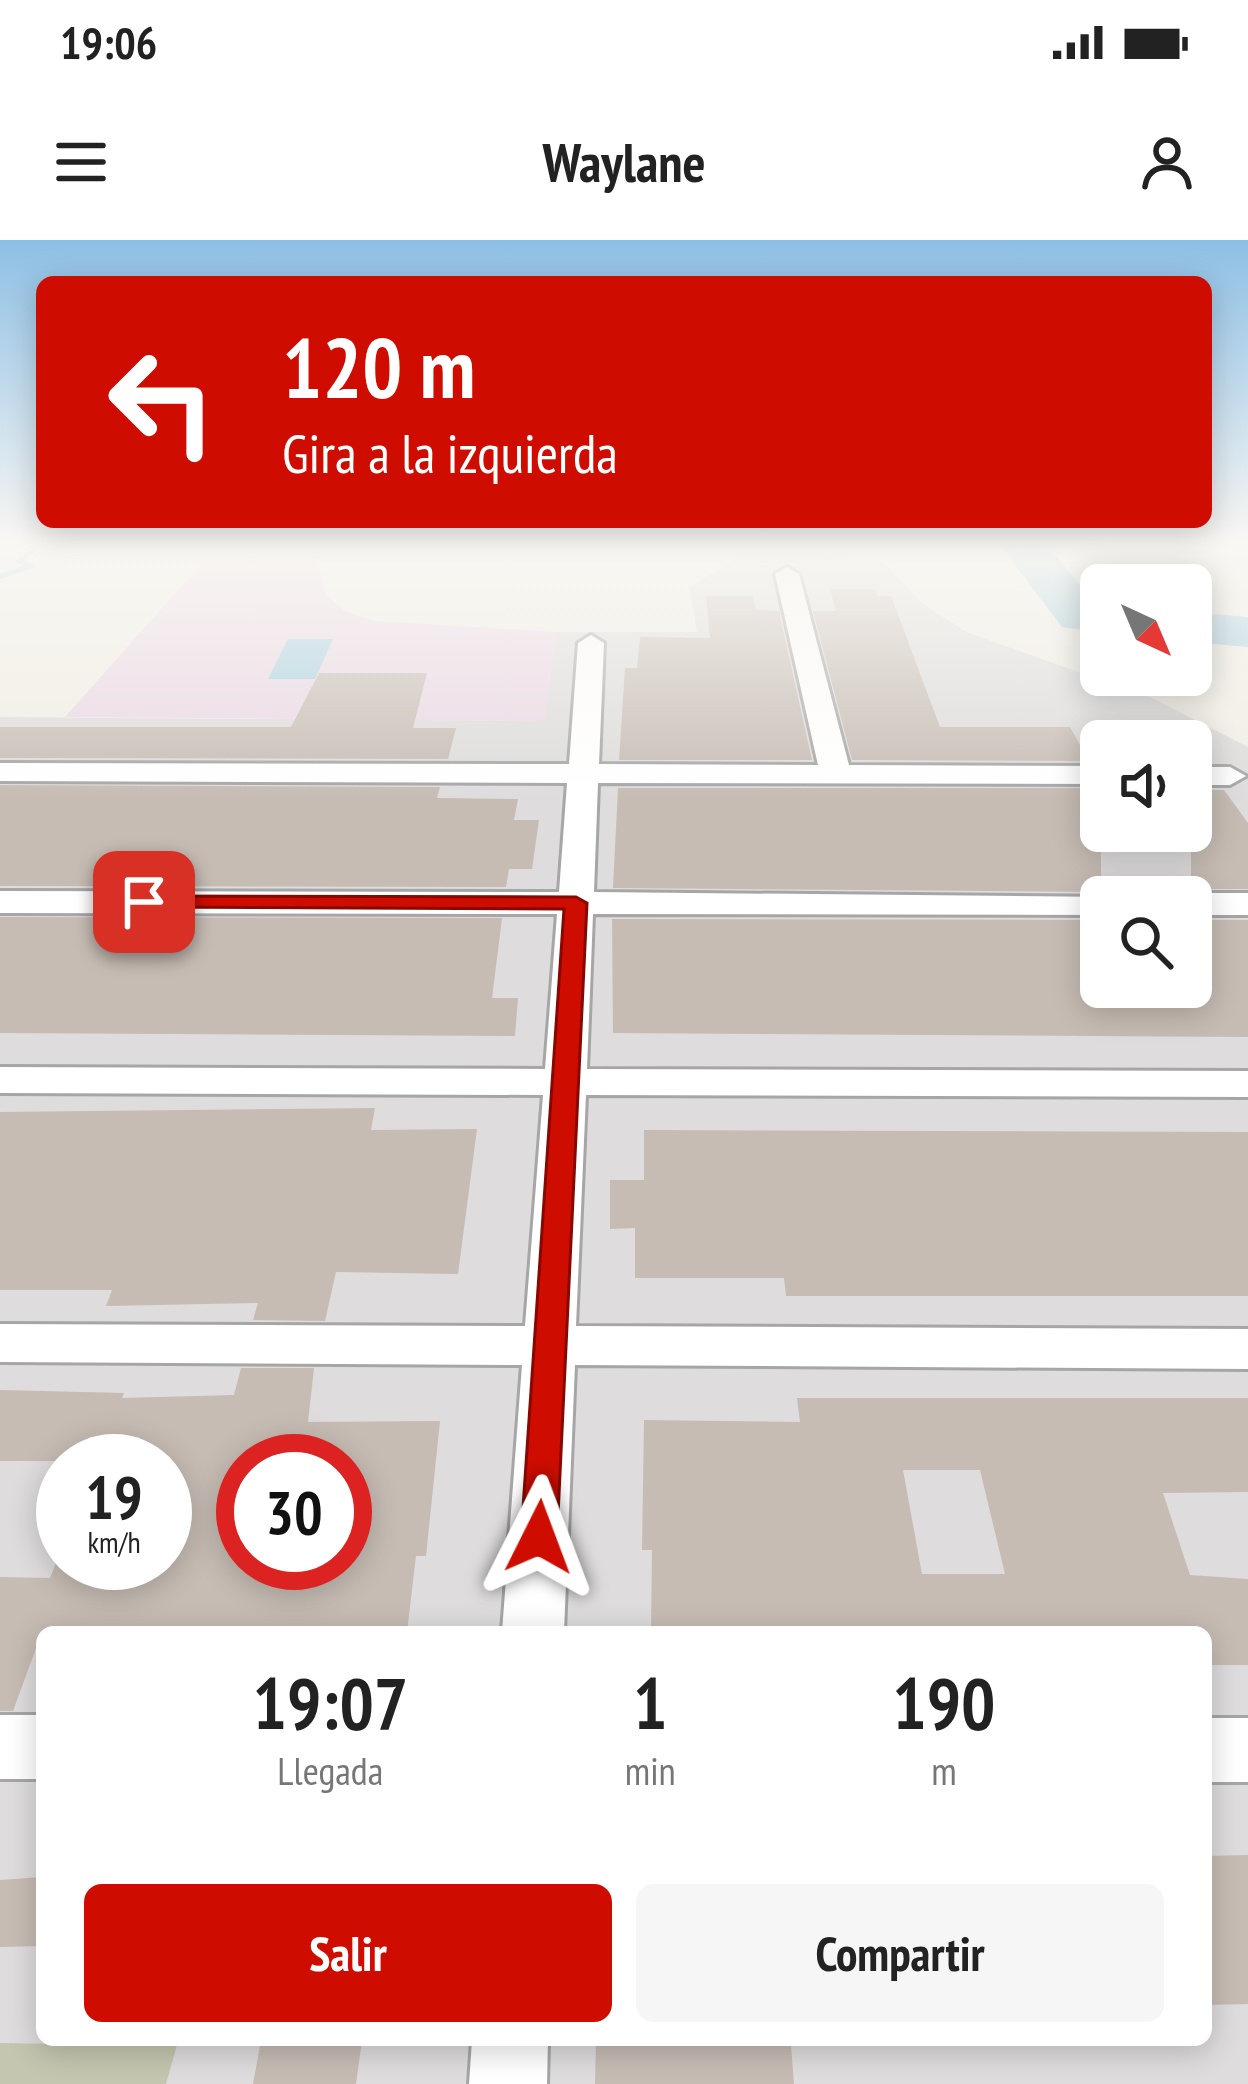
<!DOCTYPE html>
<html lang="es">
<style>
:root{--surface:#fff;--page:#f6f6f6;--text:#222;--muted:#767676;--accent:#cf0c00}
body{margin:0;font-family:"PT Sans Narrow",sans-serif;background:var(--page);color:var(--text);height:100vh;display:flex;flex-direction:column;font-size:45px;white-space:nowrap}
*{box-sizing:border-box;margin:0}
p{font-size:39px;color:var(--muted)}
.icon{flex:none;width:66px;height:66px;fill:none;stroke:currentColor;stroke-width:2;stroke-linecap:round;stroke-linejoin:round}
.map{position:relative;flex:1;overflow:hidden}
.side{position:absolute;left:36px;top:1386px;width:1176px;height:420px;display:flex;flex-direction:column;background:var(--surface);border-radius:18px;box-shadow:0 6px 30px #0003}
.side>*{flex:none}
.guide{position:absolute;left:36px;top:36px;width:1176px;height:252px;border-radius:18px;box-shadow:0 6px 30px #0003;background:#cf0c00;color:#fff;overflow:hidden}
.needle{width:78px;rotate:136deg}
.tools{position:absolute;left:1080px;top:324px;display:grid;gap:24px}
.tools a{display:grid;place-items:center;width:132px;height:132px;border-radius:18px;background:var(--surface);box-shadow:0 6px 30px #0003;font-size:60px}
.speed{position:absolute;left:36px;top:1194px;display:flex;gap:24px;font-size:60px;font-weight:700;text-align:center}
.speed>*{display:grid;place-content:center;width:156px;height:156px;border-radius:50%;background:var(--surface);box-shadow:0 6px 30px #0003;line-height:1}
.speed small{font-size:30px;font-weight:400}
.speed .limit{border:18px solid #d22;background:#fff;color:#111}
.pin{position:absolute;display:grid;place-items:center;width:102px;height:102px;color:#fff;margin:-51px;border-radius:24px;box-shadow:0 6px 18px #0006}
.me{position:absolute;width:132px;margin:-66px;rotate:3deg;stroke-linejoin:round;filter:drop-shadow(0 0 9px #0008)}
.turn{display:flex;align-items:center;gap:42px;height:252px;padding:0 48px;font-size:54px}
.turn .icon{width:156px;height:156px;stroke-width:2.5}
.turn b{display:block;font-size:84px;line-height:102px}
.eta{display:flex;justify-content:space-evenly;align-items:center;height:204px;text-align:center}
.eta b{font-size:72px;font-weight:700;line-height:84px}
.action{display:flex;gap:24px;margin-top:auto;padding:24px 48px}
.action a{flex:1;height:138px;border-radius:18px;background:var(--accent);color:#fff;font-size:48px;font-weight:700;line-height:138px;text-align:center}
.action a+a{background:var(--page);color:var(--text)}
.status{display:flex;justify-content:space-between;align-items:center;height:84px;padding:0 60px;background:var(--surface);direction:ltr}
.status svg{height:33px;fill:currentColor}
header{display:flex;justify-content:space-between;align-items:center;height:156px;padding:0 48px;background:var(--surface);font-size:54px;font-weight:700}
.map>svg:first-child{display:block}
.residential{fill:#dedcdc;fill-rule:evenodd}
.industrial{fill:#ead7e5}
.construction{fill:#c4c6b0}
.water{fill:#a4cfe0}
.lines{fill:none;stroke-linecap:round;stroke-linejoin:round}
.stream{fill:#a4cfe0;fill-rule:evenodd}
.river{fill:#a4cfe0;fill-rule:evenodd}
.building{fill:#c6bcb4;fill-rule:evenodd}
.minor-casing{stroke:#a6a6a6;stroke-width:6}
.minor{fill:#fff;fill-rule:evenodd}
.route{fill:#cf0c00;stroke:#870800;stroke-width:3}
</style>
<div class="status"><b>19:06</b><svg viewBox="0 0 49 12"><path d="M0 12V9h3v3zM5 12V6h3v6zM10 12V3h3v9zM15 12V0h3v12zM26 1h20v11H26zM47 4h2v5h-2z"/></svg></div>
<header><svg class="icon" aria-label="menu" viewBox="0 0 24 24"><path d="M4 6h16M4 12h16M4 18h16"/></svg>Waylane<svg class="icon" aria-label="person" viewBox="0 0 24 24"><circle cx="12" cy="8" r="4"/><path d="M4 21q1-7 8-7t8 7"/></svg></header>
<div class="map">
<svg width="1248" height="1844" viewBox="0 0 1248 1844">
<rect width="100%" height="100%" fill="#f1eee5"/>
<path class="residential" d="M795,311L883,321L922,363L966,392L1154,459L1248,507V1844H166L176,1805L0,1803V477L544,481L556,392H697L689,347L746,314ZM1101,501H1191V591H1101ZM1101,657H1191V747H1101ZM63,1221H165V1323H63ZM243,1221H345V1323H243ZM42,1392H1206V1800H42Z"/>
<path class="industrial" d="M212,312L317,317L326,355L345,371L376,381L556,392L545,481L65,477Z"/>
<path class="construction" d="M0,1803L177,1805L166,1844H0Z"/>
<path class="water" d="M288,399H333L315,439H268Z"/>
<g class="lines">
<path class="stream" d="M40,301H48L24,321L33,324V328L0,339V334L23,326L15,321Z"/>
<g class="river">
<path d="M997,301H1043L1095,362L1101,363V393L1062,387Z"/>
<path d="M1191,372L1248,377V407L1191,402Z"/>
</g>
</g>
<g class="building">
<path d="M830,349H875L877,356H891L940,487H1070L1089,521L852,520L813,371H836Z"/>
<path d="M706,356H753L756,370L779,371L812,520H619L625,428H637L640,397L710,398Z"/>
<path d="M319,433H427L413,488H456L448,519L0,518V487H291Z"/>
<path d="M0,545L440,547L437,558L518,559L514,580H539L532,629H509L506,647L0,646Z"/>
<path d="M618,548H1101V652L613,648Z"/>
<path d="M1191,550H1224L1248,583V649H1191Z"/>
<path d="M0,677L502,678L492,758H518L515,796L0,793Z"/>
<path d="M612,679L1101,680V747H1191V680H1248V797L613,793Z"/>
<path d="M375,868L371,890L477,889L458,1034L336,1032L325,1081L253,1080L258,1063L106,1066L112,1050H0V872Z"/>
<path d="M644,890L1248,892V1056H786L784,1038H635V988L610,989V940H644Z"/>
<path d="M241,1128H314L308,1182L440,1181L426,1316H416L407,1392H42L13,1471H0V1337L50,1338L56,1323H165V1221H0V1150L124,1153L122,1158L234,1155ZM243,1221H345V1323H243Z"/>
<path d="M797,1158H1248V1252L1163,1253L1190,1335L1248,1339V1425H1206V1392H651L652,1310H642L644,1180L800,1182ZM903,1230H980L1005,1334H922Z"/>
<path d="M1248,1615V1764L1206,1765V1616Z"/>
<path d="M42,1637V1706L0,1707V1640Z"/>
<path d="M261,1800H362L356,1844H253Z"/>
<path d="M596,1800H752V1806L791,1805L794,1844H595Z"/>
</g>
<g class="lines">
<g class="minor-casing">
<g id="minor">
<path d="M787,327L799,334L849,525L1101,526V544L598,543L594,652L1114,657H1101V675L593,674L587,829L1248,831V857L586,855L576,1086L1248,1089V1129L575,1125L564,1392H502L522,1125L0,1122V1084L525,1086L543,855L0,853V827L545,829L557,674L0,673V651L559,652L567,543L0,541V523L569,524L578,403L591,395L604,403L599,524L818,525L775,334Z"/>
<path d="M1191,527H1230L1246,536L1230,545H1191Z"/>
<path d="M1191,653H1248V675H1191V657H1178Z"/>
<rect x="0" y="1475" width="42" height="64"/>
<rect x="1206" y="1478" width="42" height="64"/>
<path d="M472,1800H548L547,1844H469Z"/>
</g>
</g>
<use href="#minor" class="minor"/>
</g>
<linearGradient id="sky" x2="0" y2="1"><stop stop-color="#8dbfe5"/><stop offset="0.54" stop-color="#f9f7f3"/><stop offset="1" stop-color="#f9f7f3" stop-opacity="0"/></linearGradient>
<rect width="1248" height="559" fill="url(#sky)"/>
<path class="route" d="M144,656L576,657L587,663L557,1297L552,1308L539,1312L527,1308L521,1297L564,669L136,667L133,662Z"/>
</svg>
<div class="tools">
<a><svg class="needle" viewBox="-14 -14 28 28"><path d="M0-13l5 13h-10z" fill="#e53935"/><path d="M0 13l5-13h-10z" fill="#767676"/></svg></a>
<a><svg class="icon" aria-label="sound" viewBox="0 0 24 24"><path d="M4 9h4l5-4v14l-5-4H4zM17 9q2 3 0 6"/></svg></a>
<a><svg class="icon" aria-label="search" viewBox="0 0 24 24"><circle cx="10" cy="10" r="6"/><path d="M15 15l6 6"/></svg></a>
</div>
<div class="speed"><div>19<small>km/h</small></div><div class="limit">30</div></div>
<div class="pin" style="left:144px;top:662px;background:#d93025"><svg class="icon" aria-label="arrive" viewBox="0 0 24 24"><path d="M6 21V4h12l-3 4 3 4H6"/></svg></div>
<svg class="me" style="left:539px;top:1297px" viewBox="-20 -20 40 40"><path d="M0-17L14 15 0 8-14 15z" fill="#cf0c00" stroke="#fff" stroke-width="4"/></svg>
<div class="guide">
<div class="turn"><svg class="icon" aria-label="left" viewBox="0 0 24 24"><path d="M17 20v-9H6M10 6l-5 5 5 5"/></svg><div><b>120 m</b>Gira a la izquierda</div></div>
</div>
<section class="side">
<div class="eta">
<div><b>19:07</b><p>Llegada</p></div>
<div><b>1</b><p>min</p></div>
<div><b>190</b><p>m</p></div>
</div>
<div class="action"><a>Salir</a><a>Compartir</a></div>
</section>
</div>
